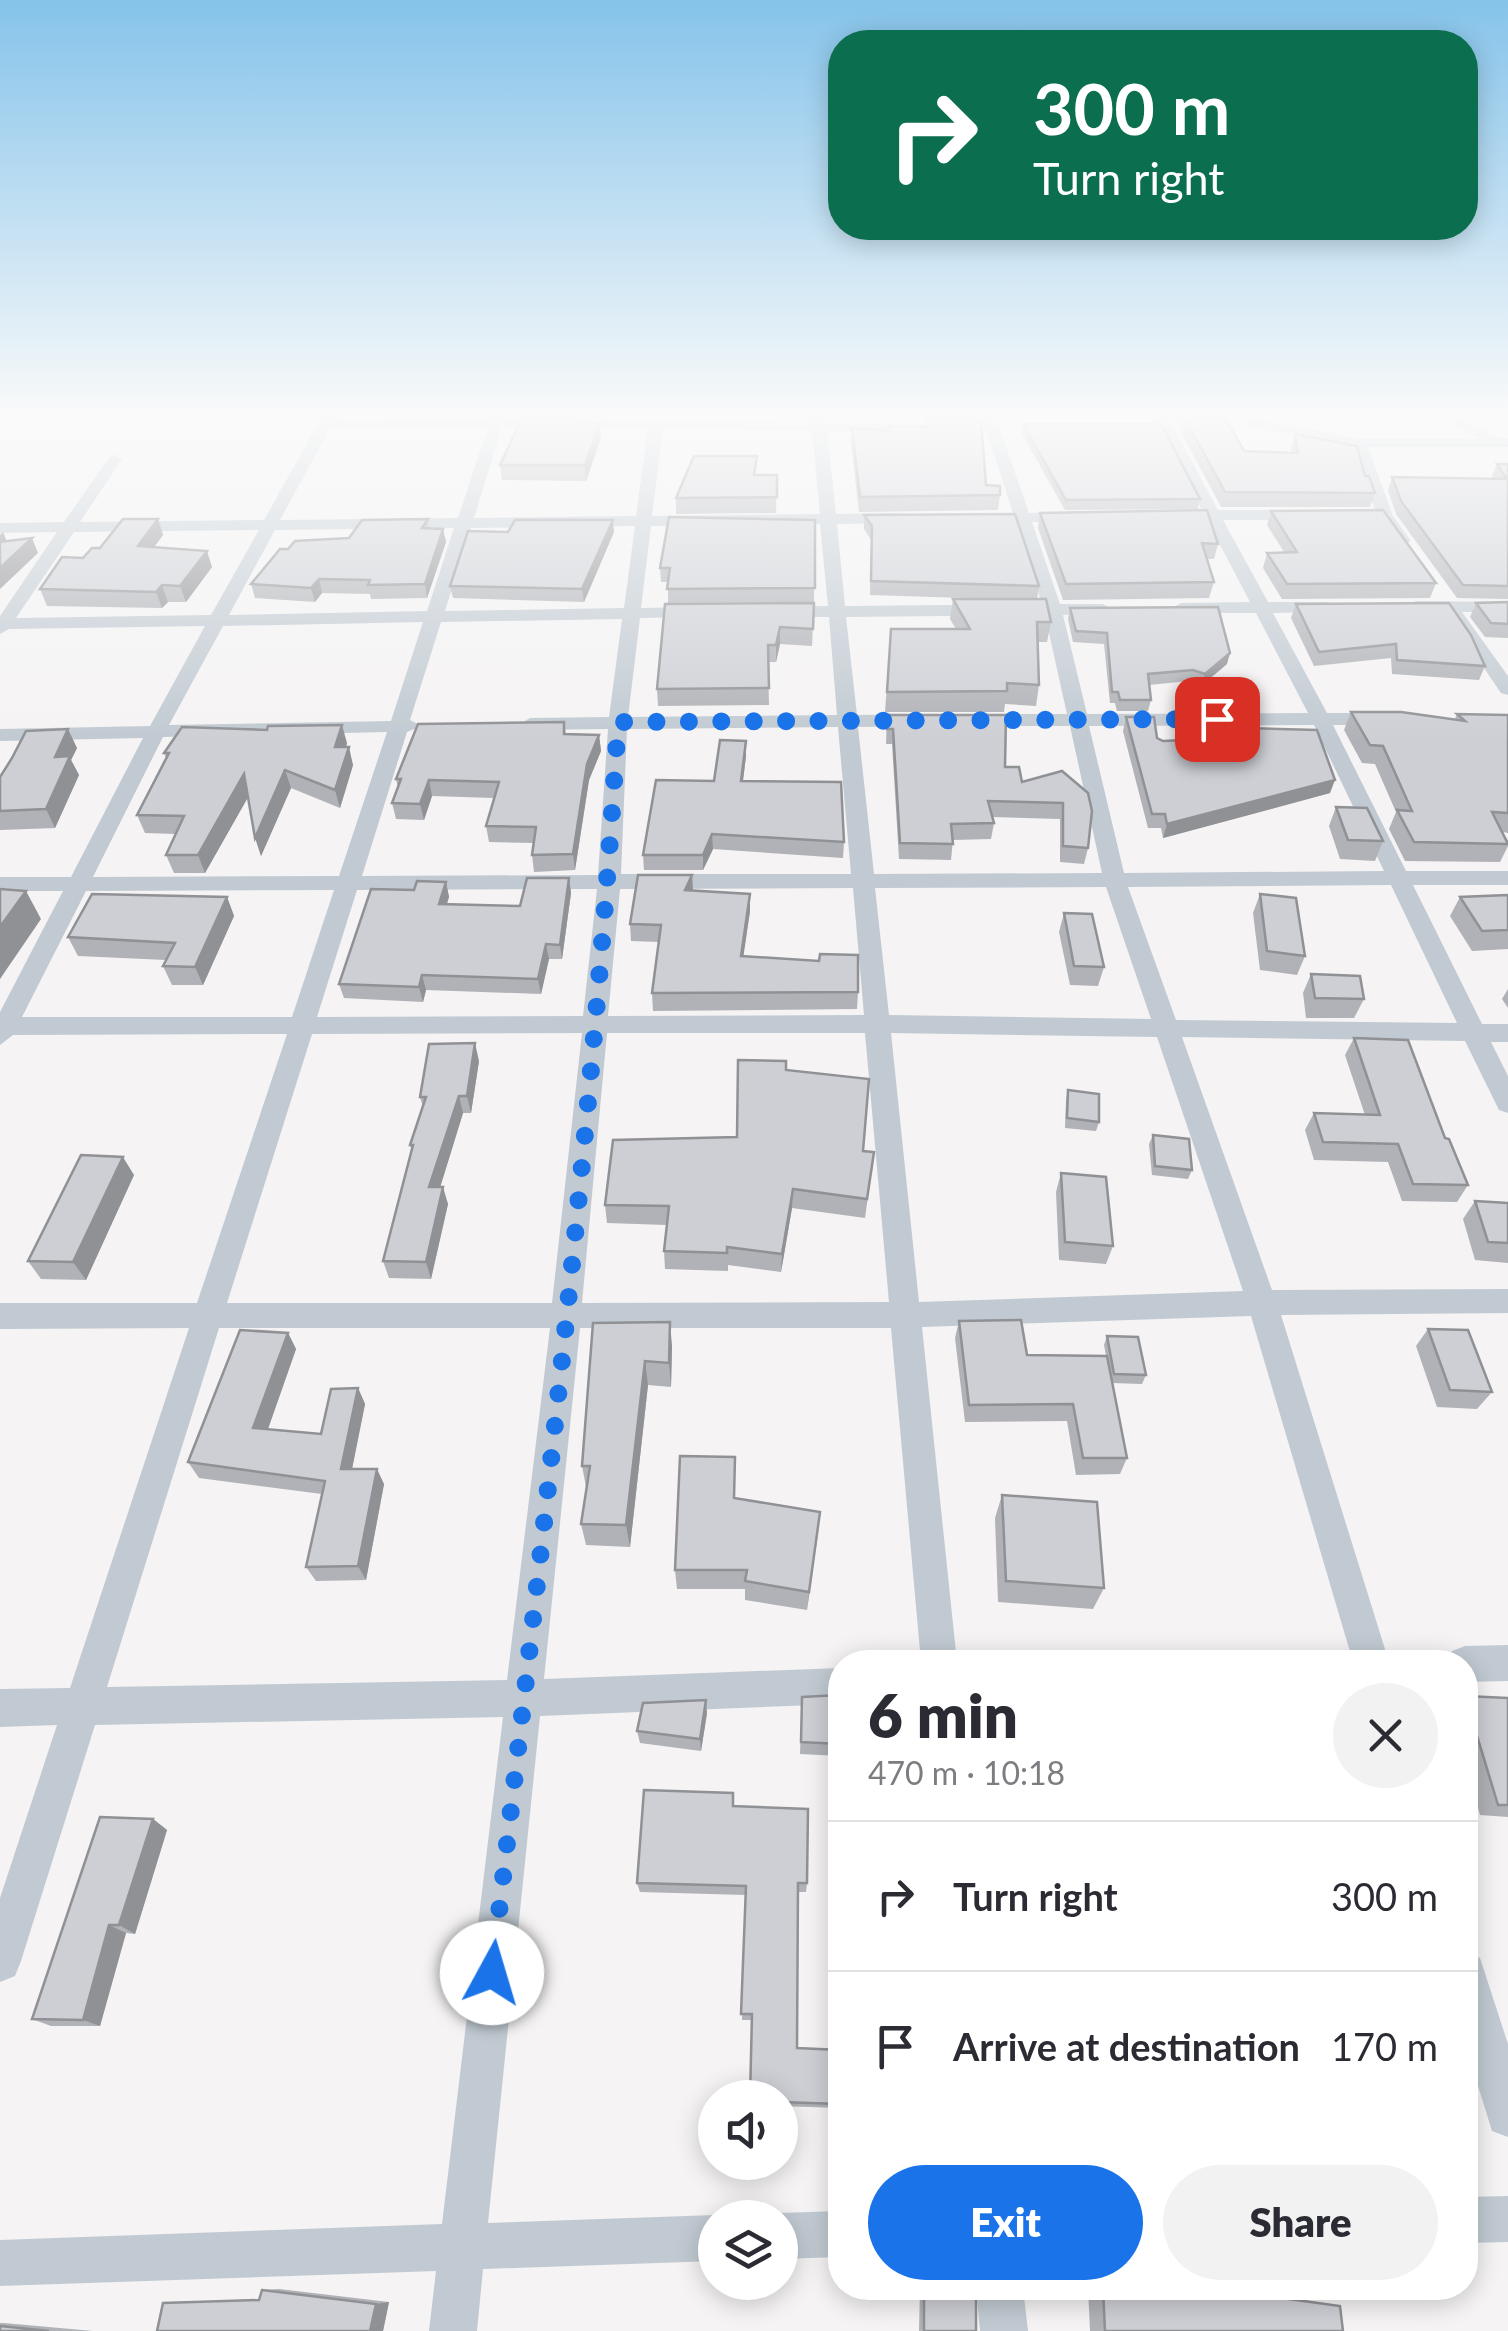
<!DOCTYPE html>
<meta charset="utf-8">
<style>
:root{--surface:#fff;--page:#f2f2f3;--text:#2b2b33;--muted:#7c7c81;--line:#e1e1e2;--accent:#1a73e8}
body{margin:0;font-family:Lato,sans-serif;background:var(--page);color:var(--text);height:100vh;display:flex;flex-direction:column;font-size:38px;white-space:nowrap}
*{box-sizing:border-box;margin:0}
p{font-size:32px;color:var(--muted)}
.icon{flex:none;width:55px;height:55px;fill:none;stroke:currentColor;stroke-width:2;stroke-linecap:round;stroke-linejoin:round}
.map{position:relative;flex:1;overflow:hidden}
.details{position:absolute;left:828px;top:1650px;width:650px;height:650px;display:flex;flex-direction:column;background:var(--surface);border-radius:40px;box-shadow:0 5px 25px #0003}
.details>*{flex:none}
.hud{position:absolute;left:828px;top:30px;width:650px;height:210px;border-radius:40px;box-shadow:0 5px 25px #0003;background:#0b6e4f;color:#fff;overflow:hidden}
.buttons{position:absolute;left:698px;top:2080px;display:grid;gap:20px}
.buttons a{display:grid;place-items:center;width:100px;height:100px;border-radius:50%;background:var(--surface);box-shadow:0 5px 25px #0003;font-size:50px}
.pin{position:absolute;display:grid;place-items:center;width:85px;height:85px;color:#fff;margin:-42px;border-radius:20px;box-shadow:0 5px 15px #0006}
.me{position:absolute;width:110px;margin:-55px;rotate:6deg;stroke-linejoin:round;filter:drop-shadow(0 0 8px #0008)}
.turn{display:flex;align-items:center;gap:35px;height:210px;padding:0 40px;font-size:45px}
.turn .icon{width:130px;height:130px;stroke-width:2.5}
.turn b{display:block;font-size:70px;line-height:85px}
.round{display:grid;place-items:center;flex:none;width:105px;height:105px;border-radius:52px;background:var(--page)}
.head{display:flex;align-items:center;justify-content:space-between;height:170px;padding:0 40px}
h1{font-size:60px;font-weight:800;line-height:75px}
.primary-button{display:flex;gap:20px;margin-top:auto;padding:20px 40px}
.primary-button a{flex:1;height:115px;border-radius:60px;background:var(--accent);color:#fff;font-size:40px;font-weight:800;line-height:115px;text-align:center}
.primary-button a+a{background:var(--page);color:var(--text)}
ul{padding:0;list-style:none}
li{display:flex;align-items:center;gap:30px;height:150px;padding:0 40px;border-top:2px solid var(--line)}
li div{flex:1}
li b{display:block;font-size:38px}
li em{font-style:normal}
.map>svg:first-child{display:block}
.lines{fill:none;stroke-linecap:round;stroke-linejoin:round}
.minor{fill:#c1cad2;fill-rule:evenodd}
.wall{fill:#b0b2b7}
.shaded-wall{fill:#909195}
.building{fill:#cdcfd5;stroke:#909195;stroke-width:2.5}
.route{stroke:#1a73e8;stroke-width:18;stroke-dasharray:0 32.4}
</style>
<div class="map">
<svg width="1508" height="2331" viewBox="0 0 1508 2331">
<rect width="100%" height="100%" fill="#f5f3f3"/>
<g class="lines">
<g class="minor">
<path d="M323,415H337L335,420L491,419L492,415H506L505,419L520,420V426L502,427L474,518L636,516L648,429L558,427V421L563,420L811,422V415H825L826,422L930,424V430L925,431H827L836,514L899,513L907,518L899,523L837,524L845,606L1042,604L1016,522L982,523L974,518L982,513H1013L981,415H995L1029,513L1074,512L1082,517L1074,522H1032L1060,604H1103L1112,609L1103,614L1063,615L1087,714L1308,713L1256,613H1181L1172,608L1181,603L1250,602L1207,520H1172L1164,515L1172,510H1202L1153,415H1167L1218,510H1309L1317,515L1309,520H1223L1268,602H1328L1337,607L1328,612L1273,613L1327,713H1387L1397,719L1387,725H1333L1406,871H1508V885H1413L1482,1024H1508V1042H1491L1508,1076V1113L1499,1110L1465,1041L1182,1037L1272,1290L1508,1289V1313L1281,1315L1389,1662H1353L1251,1316L922,1327L957,1662H921L891,1328H580L544,1679L840,1668V1704L540,1716L488,2223L715,2215L722,2218H715V2261L483,2269L477,2331H429L436,2271L0,2286V2240L442,2224L503,1717L95,1725L21,1961L15,1976L0,1982V1898L57,1725L0,1727V1689L70,1688L189,1328L0,1329V1303H197L287,1034L13,1035L0,1045V1012L63,891H0V877H71L143,738L0,741V729L150,726L205,626L9,629L0,634V616L57,532L0,533V523L64,522L110,456L115,455L122,459L80,522L264,520ZM488,427L458,518L280,520L330,428ZM663,429L812,430L820,514L652,516ZM820,524L828,606L776,607L767,612L776,617H829L837,715L628,717L640,618L698,617L707,612L698,607L641,608L651,526ZM635,526L624,608L445,611L471,528ZM454,528L427,611L229,615L275,530ZM259,530L211,615L16,618L74,532ZM1045,615L1067,714H970L960,720L970,726H1070L1102,873L874,874L858,727L922,726L932,720L922,714L857,715L846,617ZM622,619L609,717L530,718L520,724L530,730L608,729L598,875L362,876L407,732L422,726L410,720L441,622ZM423,622L391,721L169,725L223,626ZM1314,725L1384,871L1124,873L1089,726ZM838,727L851,874H621L627,729ZM387,732L339,876L93,877L163,737ZM1391,885L1457,1023L1176,1020L1128,887ZM1106,887L1151,1019L889,1015L875,888ZM853,888L864,1015L608,1016L620,889ZM597,889L583,1016L317,1017L357,890ZM334,890L292,1017H22L86,891ZM582,1033L552,1303H227L312,1034ZM607,1033H865L889,1302L582,1303ZM891,1033L1157,1037L1243,1291L919,1302ZM219,1328H550L507,1680L107,1687Z"/>
<path d="M1241,415L1359,439H1479L1440,415C1466,415 1483,436 1508,439V447H1368L1393,516L1411,541L1403,546L1397,544L1377,516L1353,446L1250,426Z"/>
<path d="M1416,601L1508,602V612H1462L1508,676V695L1501,693L1446,612L1410,610L1407,606Z"/>
<path d="M1508,1645V1681L1465,1682V1662H1447L1452,1651L1465,1646Z"/>
<path d="M1465,1952L1480,1958L1508,2044V2137L1492,2131L1465,2044Z"/>
<path d="M1508,2196V2242L1465,2243V2197Z"/>
<path d="M840,2211V2257L780,2259V2218H769L780,2213Z"/>
<path d="M976,2288H1023L1028,2331H980Z"/>
</g>
</g>
<g class="wall">
<path d="M1176,415H1223L1244,451L1292,453L1291,448L1295,434L1365,476L1375,493L1370,507H1221L1182,434Z"/>
<path d="M579,423L601,438L586,481L502,480L500,465Z"/>
<path d="M1023,424L1200,499L1198,509L1065,510L1022,434Z"/>
<path d="M852,428L986,485L1000,495L998,510L859,512L851,443Z"/>
<path d="M1497,464H1508V599L1457,598L1396,514L1388,490L1392,477L1493,478L1492,476Z"/>
<path d="M756,475H777L776,513L676,514V498Z"/>
<path d="M1271,511L1436,583L1430,598L1282,599L1263,568L1267,553L1284,552L1267,525Z"/>
<path d="M1040,513L1218,544L1214,559H1207L1214,582L1209,598L1063,600L1038,528Z"/>
<path d="M864,515L1039,586L1037,599L1051,622L1047,642H1037L1039,685L1036,706L1005,704L1004,712H885L891,629H956L950,619L953,599H995L870,595L871,540L864,529Z"/>
<path d="M158,519L163,535L154,547L212,567L186,602H168L162,608L47,606L40,589L100,548Z"/>
<path d="M428,519L429,528L443,529L446,542L427,598L371,599L370,594L322,593L315,602L255,598L251,584L288,549L349,538Z"/>
<path d="M815,520L814,602L668,603V582H661L660,568Z"/>
<path d="M614,532L584,602L453,598L450,586Z"/>
<path d="M1508,602V638L1485,637L1470,617L1476,603Z"/>
<path d="M814,603L812,646L780,644L776,662H768L769,705L658,706L657,689Z"/>
<path d="M1296,604L1485,666L1479,680L1392,674L1391,658L1314,666L1291,618Z"/>
<path d="M1070,608L1227,664L1202,685L1189,681L1149,685L1151,700L1148,711H1117L1115,703H1110L1104,644L1073,642L1068,619Z"/>
<path d="M1351,712L1455,719L1457,714L1508,715V833L1503,832L1508,841V846L1500,862L1405,861L1389,829L1396,812L1375,764L1362,763L1344,730Z"/>
<path d="M887,715L1005,767L1022,782L1062,771L1088,848L1084,864L1060,862V819L992,817L994,823L991,839L953,840L951,860L899,859L892,744H886Z"/>
<path d="M1126,717L1163,741L1244,737L1247,728L1330,793L1163,838L1161,828H1148L1123,731Z"/>
<path d="M564,722L566,734L599,735L601,751L589,780L575,870L534,872L532,855L533,843L489,842L486,826L494,798L432,796L424,820L396,819L392,803L398,788L396,779Z"/>
<path d="M347,743L346,747L353,765L340,808L291,788L261,856L248,797L205,873H174L166,855L176,834L145,833L137,815L166,758L164,753Z"/>
<path d="M77,748L71,760L79,775L55,828L0,830V777Z"/>
<path d="M746,756L743,781L844,842L843,858L713,849L703,870H644L643,855L714,781Z"/>
<path d="M1336,807L1383,841L1375,861L1340,859L1329,826Z"/>
<path d="M692,875L693,890L750,894V911L743,956L858,992L857,1009L653,1011L652,993L659,942L631,941L630,924Z"/>
<path d="M569,878L571,893L562,959H549L541,994L426,990L423,1002L344,998L339,984L414,890L446,882L449,897L447,904L520,906Z"/>
<path d="M1260,894L1305,956L1297,975L1260,970L1253,913Z"/>
<path d="M1508,895V949L1472,951L1450,916L1460,897Z"/>
<path d="M227,897L234,916L203,985H172L163,966L166,960L78,956L68,937Z"/>
<path d="M1064,913L1104,967L1098,986L1070,985L1059,932Z"/>
<path d="M1311,974L1364,999L1354,1018H1306L1303,993Z"/>
<path d="M1508,989V1008L1502,999Z"/>
<path d="M1354,1038L1445,1138L1468,1185L1457,1202L1402,1201L1388,1162L1314,1160L1305,1130L1314,1113L1365,1115L1345,1055Z"/>
<path d="M479,1061L471,1113H463L440,1187L448,1204L431,1279L389,1278L383,1261L412,1151L410,1145L423,1107L420,1097Z"/>
<path d="M786,1070L863,1151L874,1152L865,1218L792,1208L781,1272L728,1265V1271L665,1269L664,1251L667,1225L607,1223L605,1205L737,1137Z"/>
<path d="M1068,1090L1099,1122L1096,1131L1065,1128L1066,1100Z"/>
<path d="M1153,1135L1192,1170L1188,1179L1152,1175L1149,1144Z"/>
<path d="M1061,1173L1113,1246L1106,1264L1059,1260L1056,1192Z"/>
<path d="M134,1175L86,1280L41,1279L28,1261Z"/>
<path d="M1475,1201L1508,1203V1263L1475,1260L1463,1219Z"/>
<path d="M959,1321L1027,1355L1106,1356L1104,1345L1107,1336L1146,1375L1142,1384L1112,1383L1127,1458L1120,1474L1076,1475L1067,1421L965,1422L955,1338Z"/>
<path d="M593,1323L672,1346L671,1387L648,1385L630,1547L586,1545L581,1524L586,1487L582,1466Z"/>
<path d="M1428,1329L1492,1392L1477,1409L1437,1407L1416,1346Z"/>
<path d="M288,1333L296,1349L268,1429L321,1434L358,1388L365,1404L352,1469L384,1484L366,1580L316,1581L306,1567L322,1494L199,1478L188,1462Z"/>
<path d="M1002,1495L1104,1588L1093,1609L998,1602L995,1518Z"/>
<path d="M735,1498L818,1532L807,1610L745,1600V1589H677L675,1570Z"/>
<path d="M840,1695V1756L800,1754L802,1697Z"/>
<path d="M1465,1697L1508,1698V1817L1480,1815L1465,1763Z"/>
<path d="M707,1713L701,1751L640,1743L637,1731Z"/>
<path d="M734,1806L807,1883L806,1892H798L797,2048L840,2050V2108L780,2106V2098L752,2020H742L746,1895L640,1892L637,1883Z"/>
<path d="M153,1819L167,1830L135,1934L126,1933L100,2026H51L32,2019Z"/>
<path d="M920,2288H976V2331H919Z"/>
<path d="M1088,2288H1209L1343,2331H1090Z"/>
<path d="M279,2289L389,2302L383,2331H157L163,2303L260,2299L262,2290Z"/>
<path d="M0,2323H4L93,2331H0Z"/>
</g>
<g class="shaded-wall">
<path d="M600,423L601,438L586,481L585,465Z"/>
<path d="M158,519L163,535L143,562L138,546Z"/>
<path d="M613,520L614,532L584,602L582,589Z"/>
<path d="M443,529L446,542L427,598L425,584Z"/>
<path d="M3,532L9,547L0,558V535Z"/>
<path d="M32,538L38,553L0,589V568Z"/>
<path d="M207,551L212,567L186,602L180,586Z"/>
<path d="M319,579L322,593L315,602L311,588Z"/>
<path d="M162,585L168,602L162,608L156,592Z"/>
<path d="M780,627V644L776,662V645Z"/>
<path d="M1230,653L1227,664L1202,685L1205,674Z"/>
<path d="M342,725L347,743L340,765L335,747Z"/>
<path d="M68,729L77,748L71,760L79,775L55,828L46,809L55,757Z"/>
<path d="M599,735L601,751L589,780L575,870L573,854L587,764Z"/>
<path d="M746,741V756L741,796V781Z"/>
<path d="M349,747L353,765L340,808L335,790Z"/>
<path d="M285,770L291,788L261,856L255,838Z"/>
<path d="M244,774L251,792L205,873L198,855Z"/>
<path d="M429,780L432,796L424,820L420,804Z"/>
<path d="M1335,780L1330,793L1163,838L1167,824Z"/>
<path d="M712,834L713,849L703,870V855Z"/>
<path d="M692,875L693,892L685,890Z"/>
<path d="M569,878L571,893L562,959L560,945Z"/>
<path d="M446,882L449,897L442,918L439,904Z"/>
<path d="M26,891L41,919L0,979V927Z"/>
<path d="M750,894V911L741,973V956Z"/>
<path d="M227,897L234,916L203,985L195,967Z"/>
<path d="M546,944L549,959L541,994L538,979Z"/>
<path d="M422,975L426,990L423,1002L419,987Z"/>
<path d="M475,1043L479,1061L471,1113L467,1096Z"/>
<path d="M459,1096L463,1113L435,1204L429,1187Z"/>
<path d="M123,1157L134,1175L86,1280L73,1262Z"/>
<path d="M443,1187L448,1204L431,1279L426,1262Z"/>
<path d="M793,1189L792,1208L781,1272L782,1254Z"/>
<path d="M670,1322L672,1346L671,1387L669,1363Z"/>
<path d="M288,1333L296,1349L263,1443L253,1428Z"/>
<path d="M645,1361L648,1385L630,1547L626,1525Z"/>
<path d="M358,1388L365,1404L349,1484L341,1469Z"/>
<path d="M377,1469L384,1484L366,1580L358,1566Z"/>
<path d="M820,1512L818,1532L807,1610L809,1592Z"/>
<path d="M706,1700L707,1713L701,1751L700,1739Z"/>
<path d="M153,1819L167,1830L135,1934L119,1925Z"/>
<path d="M109,1925L126,1933L100,2026L83,2020Z"/>
<path d="M389,2302L383,2331H370L376,2304Z"/>
</g>
<g class="building">
<path d="M1183,415H1223L1244,451L1298,453L1295,434L1357,446L1365,476H1369L1375,493L1225,492Z"/>
<path d="M522,418H578L576,422L600,423L585,465H500Z"/>
<path d="M927,419H981L986,485L1000,486V495L860,497L852,428L888,431V426L927,427Z"/>
<path d="M1023,424H1161L1200,499L1066,500Z"/>
<path d="M694,456H757L754,475H777V497L676,498Z"/>
<path d="M1497,464H1508V586L1463,585L1401,501L1392,477L1507,479Z"/>
<path d="M1207,510L1218,544L1202,543L1214,582L1066,584L1040,513Z"/>
<path d="M1383,510L1436,583L1287,584L1267,553L1297,552L1271,511Z"/>
<path d="M1015,514L1039,586L871,581L872,526L864,515Z"/>
<path d="M669,517L815,520V588L667,589L670,568H660Z"/>
<path d="M123,519H158L138,546L207,551L180,586L162,585L156,592L40,589L62,557L83,558L92,548H100Z"/>
<path d="M428,519L422,528L443,529L425,584L368,585L370,580L319,579L311,588L251,584L280,549H288L295,541L349,538L362,520Z"/>
<path d="M515,520H613L582,589L450,586L468,531L508,532Z"/>
<path d="M32,538L0,568V542Z"/>
<path d="M953,599H1046L1051,622H1037L1039,685L1007,683V691L887,692L891,629H970Z"/>
<path d="M1508,602V624L1491,623L1476,603Z"/>
<path d="M814,603L813,629L780,627L776,645H768L769,688L657,689L665,604Z"/>
<path d="M1449,603L1471,635L1485,666L1397,660L1396,644L1319,652L1296,604Z"/>
<path d="M1218,607L1230,653L1205,674L1193,670L1148,674L1151,700H1120L1118,692H1112L1107,633L1076,631L1070,608Z"/>
<path d="M1351,712H1401L1465,721L1457,714L1508,715V813L1492,812L1508,844L1414,842L1397,810L1412,811L1383,746L1370,745Z"/>
<path d="M887,715H1006L1005,767H1019L1022,782L1062,771L1088,793L1092,811L1088,848L1063,846V803L988,801L994,823L951,824L953,844L900,843L893,729H887Z"/>
<path d="M1126,717H1154L1157,738L1163,741L1251,737L1247,728L1317,730L1335,780L1167,824L1165,814H1152Z"/>
<path d="M564,722V734L599,735L587,764L573,854L532,855L536,827L486,826L499,782L429,780L420,804L392,803L401,779H396L418,724Z"/>
<path d="M342,725L335,747H349L335,790L285,770L255,838L244,774L198,855H166L184,816L137,815L169,753H164L182,727L267,730L268,726Z"/>
<path d="M68,729L55,757L70,756L46,809L0,811V777L12,758L26,731Z"/>
<path d="M720,740L746,741L741,781L841,782L844,842L712,834L703,855H643L656,780L714,781Z"/>
<path d="M1336,807L1367,808L1383,841L1348,840Z"/>
<path d="M638,875H692L685,890L750,894L741,956L819,961L820,954L858,955V992L652,993L661,925L630,924Z"/>
<path d="M527,878H569L560,945L546,944L538,979L422,975L419,987L339,984L371,889L414,890L417,881L446,882L439,904L520,906Z"/>
<path d="M0,889L26,891L0,927Z"/>
<path d="M92,894L227,897L195,967L163,966L175,943L68,937Z"/>
<path d="M1260,894L1296,898L1305,956L1267,951Z"/>
<path d="M1508,895V930L1482,931L1460,897Z"/>
<path d="M1064,913L1092,914L1104,967L1074,966Z"/>
<path d="M1311,974L1360,976L1364,999L1315,998Z"/>
<path d="M1354,1038L1408,1040L1445,1138L1449,1139L1468,1185L1413,1184L1398,1144L1323,1142L1314,1113L1380,1115Z"/>
<path d="M475,1043L467,1096H459L429,1187H443L426,1262L383,1261L413,1145H410L426,1097H420L429,1044Z"/>
<path d="M738,1060L786,1061V1070L869,1079L863,1151L874,1152L867,1199L793,1189L782,1254L727,1247V1253L664,1251L669,1206L605,1205L613,1140L737,1137Z"/>
<path d="M1068,1090L1099,1094V1122L1067,1118Z"/>
<path d="M1153,1135L1189,1139L1192,1170L1155,1166Z"/>
<path d="M81,1155L123,1157L73,1262L28,1261Z"/>
<path d="M1061,1173L1106,1177L1113,1246L1065,1242Z"/>
<path d="M1475,1201L1508,1203V1243L1488,1242Z"/>
<path d="M1021,1320L1027,1355L1107,1356L1127,1458H1083L1073,1404L969,1405L959,1321Z"/>
<path d="M670,1322L669,1363L645,1361L626,1525L581,1524L590,1466H582L593,1323Z"/>
<path d="M1428,1329L1468,1330L1492,1392L1450,1390Z"/>
<path d="M240,1330L288,1333L253,1428L321,1434L331,1389L358,1388L341,1469H377L358,1566L306,1567L325,1481L188,1462Z"/>
<path d="M1107,1336L1138,1337L1146,1375L1114,1374Z"/>
<path d="M680,1456L735,1457L734,1498L820,1512L809,1592L745,1581L747,1570H675Z"/>
<path d="M1002,1495L1097,1502L1104,1588L1006,1581Z"/>
<path d="M840,1695V1744L801,1742L802,1697Z"/>
<path d="M1465,1696L1508,1698V1805H1498Z"/>
<path d="M706,1700L700,1739L637,1731L643,1703Z"/>
<path d="M644,1790L733,1793V1806L808,1809L807,1883H798L797,2048L840,2050V2104L780,2102V2098H750L752,2014H741L746,1886L637,1883Z"/>
<path d="M100,1817L153,1819L119,1925H109L83,2020L32,2019Z"/>
<rect x="924" y="2288" width="52" height="43"/>
<path d="M1103,2288H1209L1340,2306L1343,2331H1105Z"/>
<path d="M262,2290L376,2304L370,2331H157L163,2303L259,2300Z"/>
<path d="M0,2326L49,2331H0Z"/>
</g>
<linearGradient id="sky" x2="0" y2="1"><stop stop-color="#85c3ea"/><stop offset="0.56" stop-color="#fafafa"/><stop offset="1" stop-color="#fafafa" stop-opacity="0"/></linearGradient>
<rect width="1508" height="741" fill="url(#sky)"/>
<g class="lines">
<path class="route" d="M492,1973C540,1557 592,1140 618,722L1217,719"/>
</g>
</svg>
<div class="buttons">
<a><svg class="icon" aria-label="sound" viewBox="0 0 24 24"><path d="M4 9h4l5-4v14l-5-4H4zM17 9q2 3 0 6"/></svg></a>
<a><svg class="icon" aria-label="layers" viewBox="0 0 24 24"><path d="M12 4l9 5-9 5-9-5zM3 14l9 5 9-5"/></svg></a>
</div>
<div class="pin" style="left:1217px;top:719px;background:#d93025"><svg class="icon" aria-label="arrive" viewBox="0 0 24 24"><path d="M6 21V4h12l-3 4 3 4H6"/></svg></div>
<svg class="me" style="left:492px;top:1973px" viewBox="-20 -20 40 40"><circle r="19" fill="#fff"/><path d="M0-13L10 11 0 6-10 11z" fill="#1a73e8"/></svg>
<div class="hud">
<div class="turn"><svg class="icon" aria-label="right" viewBox="0 0 24 24"><path d="M7 20v-9h11M14 6l5 5-5 5"/></svg><div><b>300 m</b>Turn right</div></div>
</div>
<section class="details">
<div class="head"><div><h1>6 min</h1><p>470 m · 10:18</p></div><a class="round"><svg class="icon" aria-label="close" viewBox="0 0 24 24"><path d="M6 6l12 12M18 6L6 18"/></svg></a></div>
<ul>
<li><svg class="icon" aria-label="right" viewBox="0 0 24 24"><path d="M7 20v-9h11M14 6l5 5-5 5"/></svg><div><b>Turn right</b></div><em>300 m</em></li>
<li><svg class="icon" aria-label="arrive" viewBox="0 0 24 24"><path d="M6 21V4h12l-3 4 3 4H6"/></svg><div><b>Arrive at destination</b></div><em>170 m</em></li>
</ul>
<div class="primary-button"><a>Exit</a><a>Share</a></div>
</section>
</div>
